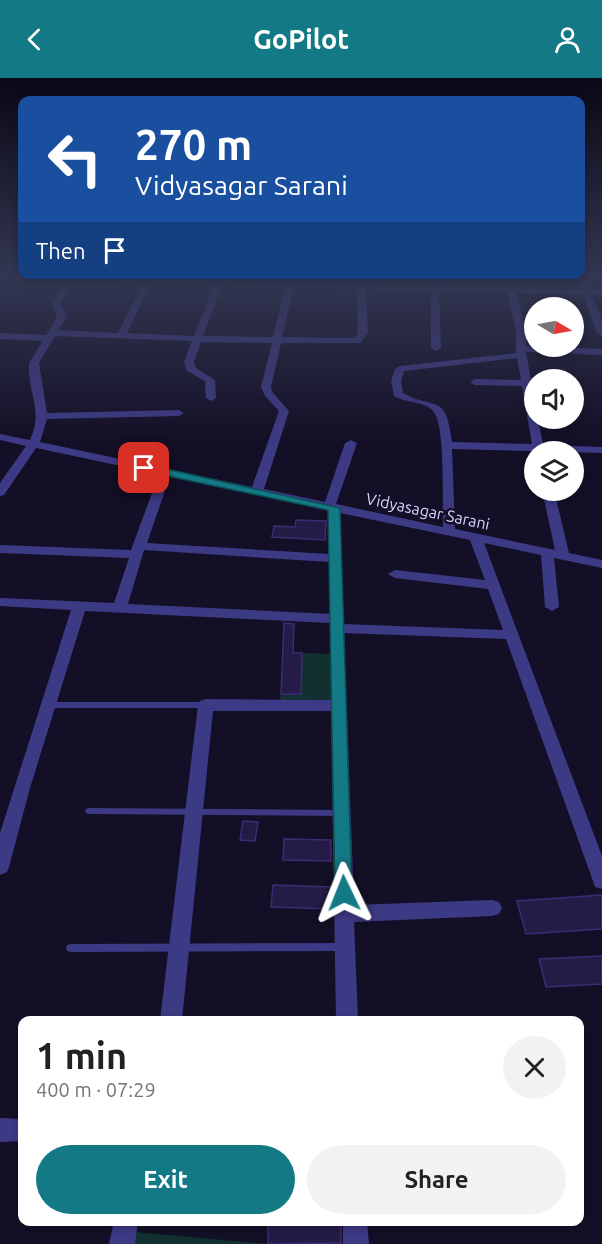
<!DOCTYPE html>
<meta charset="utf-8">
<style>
:root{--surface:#fff;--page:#f2f2f2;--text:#222;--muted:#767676;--accent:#137a85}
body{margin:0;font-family:Ubuntu,sans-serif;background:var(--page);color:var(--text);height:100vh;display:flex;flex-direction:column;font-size:22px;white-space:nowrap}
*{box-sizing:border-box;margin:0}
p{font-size:20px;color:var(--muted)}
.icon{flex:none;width:33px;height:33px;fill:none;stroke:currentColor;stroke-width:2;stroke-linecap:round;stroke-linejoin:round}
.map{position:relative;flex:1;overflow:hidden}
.sheet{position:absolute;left:18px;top:938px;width:566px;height:210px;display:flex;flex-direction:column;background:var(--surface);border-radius:12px;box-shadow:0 3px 9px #0003}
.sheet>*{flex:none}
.top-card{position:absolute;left:18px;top:18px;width:567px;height:183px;border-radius:12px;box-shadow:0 3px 9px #0003;background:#1a4fa0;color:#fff;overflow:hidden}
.needle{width:39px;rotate:100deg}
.tools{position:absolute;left:524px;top:219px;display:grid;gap:12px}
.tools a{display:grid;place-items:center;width:60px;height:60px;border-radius:50%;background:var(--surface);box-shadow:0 3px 9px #0003;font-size:30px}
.pin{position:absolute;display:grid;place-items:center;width:51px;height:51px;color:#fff;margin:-26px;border-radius:12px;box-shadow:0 3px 9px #0006}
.me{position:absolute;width:66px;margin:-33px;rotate:358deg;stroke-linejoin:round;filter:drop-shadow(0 0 4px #0008)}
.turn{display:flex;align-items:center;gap:21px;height:126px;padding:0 18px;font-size:27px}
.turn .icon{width:78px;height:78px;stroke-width:2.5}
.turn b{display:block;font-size:42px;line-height:51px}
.then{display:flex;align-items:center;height:57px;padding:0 18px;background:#0003;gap:12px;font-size:22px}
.round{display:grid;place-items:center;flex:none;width:63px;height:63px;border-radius:32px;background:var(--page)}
.head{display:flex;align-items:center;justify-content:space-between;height:102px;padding:0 18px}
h1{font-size:36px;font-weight:600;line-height:45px}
.button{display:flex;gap:12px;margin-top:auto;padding:12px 18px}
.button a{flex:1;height:69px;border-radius:36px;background:var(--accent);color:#fff;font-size:24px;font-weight:600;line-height:69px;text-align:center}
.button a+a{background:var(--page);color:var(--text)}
header{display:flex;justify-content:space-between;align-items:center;height:78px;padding:0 18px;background:var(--accent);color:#fff;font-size:27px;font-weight:600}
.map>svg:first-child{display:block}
.green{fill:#12302f}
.building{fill:#241b47;stroke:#3b2d73;stroke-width:1.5}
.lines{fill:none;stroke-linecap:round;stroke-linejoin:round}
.service{fill:#3d3a85;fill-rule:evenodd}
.minor{fill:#3d3a85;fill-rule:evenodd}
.route{fill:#137a85;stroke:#0c4f56;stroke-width:1.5}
.labels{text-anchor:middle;stroke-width:5;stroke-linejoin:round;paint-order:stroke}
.street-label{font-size:16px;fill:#d9d4ff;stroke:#130f26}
</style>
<header><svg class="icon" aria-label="back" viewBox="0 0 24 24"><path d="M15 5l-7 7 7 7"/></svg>GoPilot<svg class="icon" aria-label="person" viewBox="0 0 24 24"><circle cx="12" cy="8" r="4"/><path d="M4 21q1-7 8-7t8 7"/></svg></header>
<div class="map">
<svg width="602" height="1166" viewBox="0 0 602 1166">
<rect width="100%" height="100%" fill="#130f26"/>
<g class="green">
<path d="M302,575L336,576L331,623H280L281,616H301Z"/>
<path d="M135,1154L268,1166H133Z"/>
</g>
<g class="building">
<path d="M296,442L326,443L325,462L272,459L274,448L295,449Z"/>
<path d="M284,545L294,546L293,575H302L301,616H281Z"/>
<path d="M243,743L258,744L255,763L240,762Z"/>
<path d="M284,761L331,762V783L283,782Z"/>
<path d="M273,807L332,809V831L271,829Z"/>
<path d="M602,817V851L526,856L517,823Z"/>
<path d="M602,878V906L546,909L539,881Z"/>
<path d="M268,1143H341V1165L268,1166Z"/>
</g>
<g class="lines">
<g class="service">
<path d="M48,624H206L209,625L210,627L209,629L206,630H48L45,629L44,627L45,625Z"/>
<path d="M89,730L341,732L344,733L345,735L344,737L341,738L89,736L86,735L85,733L86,731Z"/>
<path d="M344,865L348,866L349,869L348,872L344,873L71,874L67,873L66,870L67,867L71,866Z"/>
</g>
<g class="minor">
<path d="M0,199H154L216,202L217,199H225L224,202L287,204L288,199H296L295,204L357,206L358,199H364L365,206L431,208V199H439V208L506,210L503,199H511L514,210L581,212L576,199H584L589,212H602V218L592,217L602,243V258L597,255L583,217L516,215L526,252V268L602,271V277L526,274L534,319V340H538L543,367L602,369V375L452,371L455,451L555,472L542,412H554L569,475L602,482V490L554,480L559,529L552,533L545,529L541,477L484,465L602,778V811L595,809L593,803L506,561L344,555L354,827L492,822L499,824L502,830L499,836L492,838L354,844L358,942H336L331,633H213L182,942H160L198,627L200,623L206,621L331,622L330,545L85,533L30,710L9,789L7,794L0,797V755L71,532L0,528V520L114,525L129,480L0,475V467L131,472L159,396L36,370L4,417L0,418V405L26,368L0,362V356L30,362C44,331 27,315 29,285L43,263L0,261V255L46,257L57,239L52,225L66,203L0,201ZM74,203L143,205L118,255L58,252L67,239L60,225ZM151,206L214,207L194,258L127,255ZM222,207L285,209L273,259L203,258ZM294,209L357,211L358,255L354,260L282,259ZM366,211L431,213V270L436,273L441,270L439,213L507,215L516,252V275L400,288L395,291L391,303L394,318C405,325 425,323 433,333C446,346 442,428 443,449L336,426L357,365L351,362L345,365L325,424L264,411L289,333L273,315L271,309L281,265H360L368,255ZM55,258L192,263L184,284L186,292L205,303L206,320L211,323L216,320L215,302L196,290L194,284L201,264L272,265L261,309L265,318L279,333L252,409L40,364L47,341L179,338L184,335L179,332L47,335L39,285ZM517,280L521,302L475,301L470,304L475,307L522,308L532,366L452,364C446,314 436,333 403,315L401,303L404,293ZM170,398L328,432L329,476L147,465ZM340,435L470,462L485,502L395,492L388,496L395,500L488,511L503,552L344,546ZM144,472L329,484L330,536L128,526Z"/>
<path d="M0,1040L22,1041V1063L0,1064Z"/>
<path d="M114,1143H138L135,1166H109Z"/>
<path d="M343,1143H367L369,1166H343Z"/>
</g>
</g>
<linearGradient id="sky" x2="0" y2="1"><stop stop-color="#0a0815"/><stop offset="0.55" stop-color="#333752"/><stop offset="1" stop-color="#333752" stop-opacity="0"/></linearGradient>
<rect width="602" height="363" fill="url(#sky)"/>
<path class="route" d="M144,386L340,430L352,815L350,821L344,823L338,821L335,815L328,432L140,392L139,390Z"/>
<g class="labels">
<g class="street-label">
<text transform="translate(428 433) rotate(12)" y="6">Vidyasagar Sarani</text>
</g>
</g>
</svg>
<div class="tools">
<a><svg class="needle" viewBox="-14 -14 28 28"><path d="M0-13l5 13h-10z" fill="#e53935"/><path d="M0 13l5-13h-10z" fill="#767676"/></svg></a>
<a><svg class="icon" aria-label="sound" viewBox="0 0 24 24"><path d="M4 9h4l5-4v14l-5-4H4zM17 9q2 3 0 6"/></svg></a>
<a><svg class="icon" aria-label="layers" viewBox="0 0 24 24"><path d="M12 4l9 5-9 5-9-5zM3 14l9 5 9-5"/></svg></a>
</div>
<div class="pin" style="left:144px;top:390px;background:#d93025"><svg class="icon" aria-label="arrive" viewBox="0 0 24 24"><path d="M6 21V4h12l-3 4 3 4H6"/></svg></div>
<svg class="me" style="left:344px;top:815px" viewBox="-20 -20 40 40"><path d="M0-17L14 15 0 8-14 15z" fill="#137a85" stroke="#fff" stroke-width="4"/></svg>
<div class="top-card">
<div class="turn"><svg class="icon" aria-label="left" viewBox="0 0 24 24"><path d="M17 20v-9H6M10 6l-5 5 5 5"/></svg><div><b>270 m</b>Vidyasagar Sarani</div></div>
<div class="then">Then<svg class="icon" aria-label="arrive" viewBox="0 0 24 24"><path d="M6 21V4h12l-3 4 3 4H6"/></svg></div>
</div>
<section class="sheet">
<div class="head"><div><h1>1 min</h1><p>400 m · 07:29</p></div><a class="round"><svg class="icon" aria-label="close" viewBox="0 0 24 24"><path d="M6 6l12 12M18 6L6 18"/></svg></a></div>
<div class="button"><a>Exit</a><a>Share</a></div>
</section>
</div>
